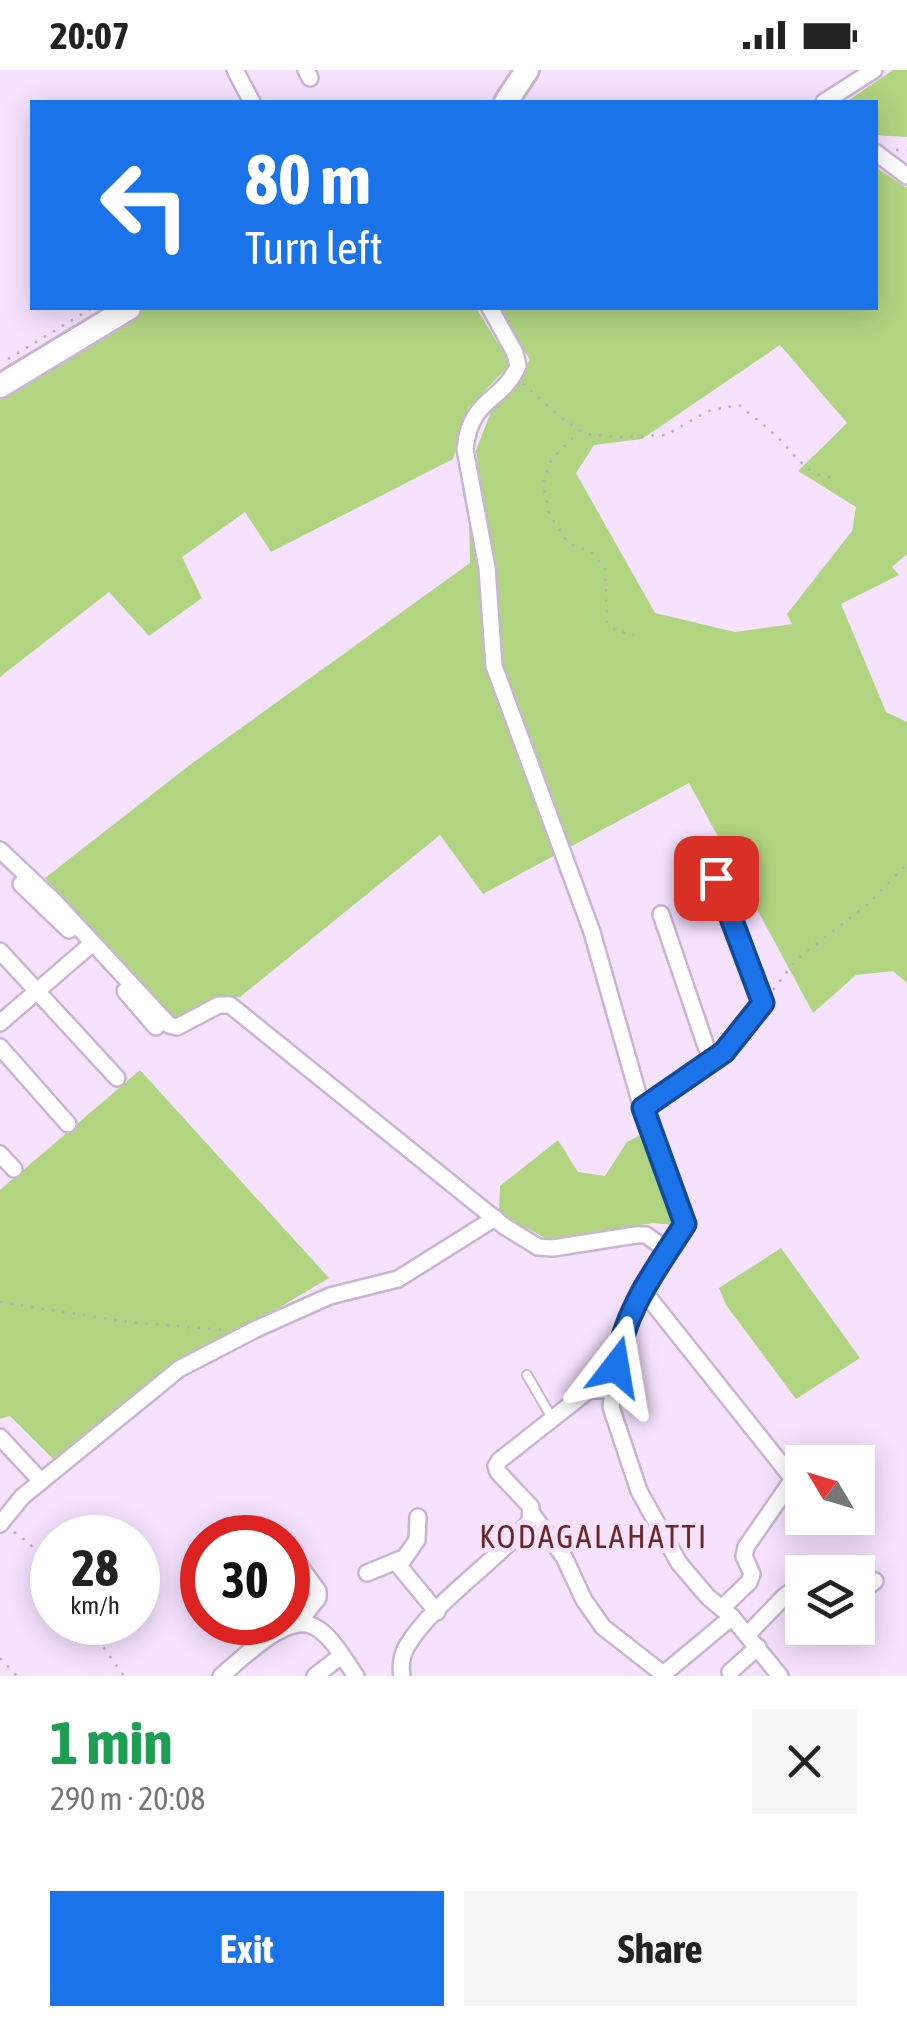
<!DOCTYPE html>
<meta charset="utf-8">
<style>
:root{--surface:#fff;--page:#f6f6f6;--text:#222;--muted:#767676;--accent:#1a73e8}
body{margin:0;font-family:"Asap Condensed",sans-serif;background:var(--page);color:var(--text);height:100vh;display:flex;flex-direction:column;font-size:38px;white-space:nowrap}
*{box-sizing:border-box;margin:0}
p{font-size:32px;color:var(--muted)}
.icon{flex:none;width:55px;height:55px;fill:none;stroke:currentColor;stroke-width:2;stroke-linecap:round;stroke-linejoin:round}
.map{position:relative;height:1606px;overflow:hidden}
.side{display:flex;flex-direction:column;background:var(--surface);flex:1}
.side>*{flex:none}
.top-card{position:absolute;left:30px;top:30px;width:848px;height:210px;border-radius:0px;box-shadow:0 5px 25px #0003;background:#1a73e8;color:#fff;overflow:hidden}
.needle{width:65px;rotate:308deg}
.tools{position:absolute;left:785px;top:1375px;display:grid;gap:20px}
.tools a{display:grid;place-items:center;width:90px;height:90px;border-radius:0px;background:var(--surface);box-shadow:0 5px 25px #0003;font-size:50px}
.speed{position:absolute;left:30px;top:1445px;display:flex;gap:20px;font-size:50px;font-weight:700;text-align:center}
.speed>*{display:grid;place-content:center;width:130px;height:130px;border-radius:50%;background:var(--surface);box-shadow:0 5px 25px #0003;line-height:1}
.speed small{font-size:25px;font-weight:400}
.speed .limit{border:15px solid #d22;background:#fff;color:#111}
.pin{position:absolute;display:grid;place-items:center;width:85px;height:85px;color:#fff;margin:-42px;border-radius:20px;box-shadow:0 5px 15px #0006}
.me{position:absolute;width:110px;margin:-55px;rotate:14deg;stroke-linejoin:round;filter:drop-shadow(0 0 8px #0008)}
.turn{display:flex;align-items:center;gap:35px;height:210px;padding:0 50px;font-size:45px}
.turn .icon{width:130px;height:130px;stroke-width:2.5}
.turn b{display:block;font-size:70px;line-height:85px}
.round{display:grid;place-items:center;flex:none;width:105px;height:105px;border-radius:0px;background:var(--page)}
.head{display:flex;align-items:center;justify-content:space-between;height:170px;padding:0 50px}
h1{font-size:60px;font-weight:700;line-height:75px;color:#1e9e55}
.action{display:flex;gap:20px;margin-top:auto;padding:20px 50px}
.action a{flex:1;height:115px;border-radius:0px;background:var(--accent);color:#fff;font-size:40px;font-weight:700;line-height:115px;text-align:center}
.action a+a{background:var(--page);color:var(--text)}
.status{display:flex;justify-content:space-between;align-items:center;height:70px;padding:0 50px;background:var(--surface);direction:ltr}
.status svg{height:28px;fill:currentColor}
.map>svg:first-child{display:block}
.green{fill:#b1d481;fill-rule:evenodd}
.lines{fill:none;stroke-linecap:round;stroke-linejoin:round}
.lane-casing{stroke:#c9b5d1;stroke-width:12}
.street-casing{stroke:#c9b5d1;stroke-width:20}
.secondary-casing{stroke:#c9b5d1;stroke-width:28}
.path{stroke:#baaac2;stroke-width:2.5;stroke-dasharray:2.5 8;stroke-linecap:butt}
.lane{stroke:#fff;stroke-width:8}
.street{stroke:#fff;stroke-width:15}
.secondary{stroke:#fff;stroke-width:22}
.route-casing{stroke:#114b97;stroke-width:25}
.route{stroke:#1a73e8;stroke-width:18}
.labels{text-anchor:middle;stroke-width:10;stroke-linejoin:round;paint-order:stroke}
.quarter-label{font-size:32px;letter-spacing:2.5px;fill:#6c2624;stroke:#f6e2ff}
</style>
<div class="status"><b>20:07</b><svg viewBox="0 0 49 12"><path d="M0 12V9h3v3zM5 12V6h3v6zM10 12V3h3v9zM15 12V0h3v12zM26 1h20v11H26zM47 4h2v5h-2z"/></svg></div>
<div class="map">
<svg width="907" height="1606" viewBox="0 0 907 1606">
<rect width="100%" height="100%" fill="#f6e2ff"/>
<g class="green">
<path d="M893,0H907V67L875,65V32H846Z"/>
<path d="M875,97L907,118V484L892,497L899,505L841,534L886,642L907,652V913L893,901L856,905L813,943L689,713L483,824L440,765L240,927H214L177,951L45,808L191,694L470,493L469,451L486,450L476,380L491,342L530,290L498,238H875ZM780,275L847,353L798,401L856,437L852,461L787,544L792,554L735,562L655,543L576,403L594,375L642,369Z"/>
<path d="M140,238H476L511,294L468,338L453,389L271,482L245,442L182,487L202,528L149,566L109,522L0,607V324Z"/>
<path d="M140,1000L329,1208L221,1272L186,1284L56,1392L10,1346L0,1349V1120Z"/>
<path d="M644,1063L672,1132L674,1155L653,1153L547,1169L499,1143L500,1116L558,1070L578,1102L605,1106L627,1072Z"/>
<path d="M781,1178L860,1288L796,1329L726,1235L719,1218Z"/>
</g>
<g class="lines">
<g class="lane-casing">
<path id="lane" d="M527,1305L552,1348"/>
</g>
<g class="street-casing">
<g id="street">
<path d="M235,0L252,32"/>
<path d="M306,0L310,8"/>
<path d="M824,32L874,0"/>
<path d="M875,82L907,106"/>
<path d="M490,238L515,283L518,296C501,334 471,326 465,379L487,498L494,596L592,862L640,1031L685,1154L641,1218L630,1244L620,1273L611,1337L639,1421L679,1493L708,1527L732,1547L780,1606"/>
<path d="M0,780L56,833L169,955L177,957L219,935H230L504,1156L538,1177L553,1178L636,1165H646L667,1180"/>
<path d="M21,814L69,860"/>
<path d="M661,844L711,991"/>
<path d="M0,881L117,1008"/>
<path d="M125,921L156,957"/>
<path d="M0,953L87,878"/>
<path d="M0,977L68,1054"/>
<path d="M643,1038L723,982L763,933L716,808"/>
<path d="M0,1084L14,1099"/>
<path d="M641,1218L793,1409L746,1477L744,1486L752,1504L749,1512L722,1538"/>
<path d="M0,1367L41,1411"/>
<path d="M532,1444L564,1487L584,1530L603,1557L663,1604"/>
<path d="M418,1447L417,1470L399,1496L437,1542"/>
<path d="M0,1454L22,1427L179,1299L256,1259L330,1226L398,1209L495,1148"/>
<path d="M288,1480L318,1521V1528L298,1553"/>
<path d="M367,1503L401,1489"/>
<path d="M858,1524L875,1511"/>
<path d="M748,1564L784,1527L802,1513"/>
<path d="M730,1602L758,1577"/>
<path d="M221,1606C242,1589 288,1541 315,1557C332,1566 345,1591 356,1606"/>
<path d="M315,1606L341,1586"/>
<path d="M402,1606C400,1596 402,1584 407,1576C432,1533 497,1491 530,1451L531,1437L498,1402L496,1396L500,1390L589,1320H613"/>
<path d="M661,1606L732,1547"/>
</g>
</g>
<g class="secondary-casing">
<g id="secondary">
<path d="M506,32L527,0"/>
<path d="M0,316L129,238"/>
</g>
</g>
<g class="path">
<path d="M896,80H907"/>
<path d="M8,289L92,238"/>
<path d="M523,313L561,348L586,364L618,367L666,365L708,341L739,335C751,345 764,355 776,366C793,381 806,407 832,407"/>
<path d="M580,360L551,390L543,412L549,444L569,474L591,482L605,498L607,553L617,561L634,565"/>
<path d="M773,920L796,890L868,834L907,794"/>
<path d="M0,1232L128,1252L224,1260"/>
<path d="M14,1462L30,1474L52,1506"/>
<path d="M85,1552L124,1606"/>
<path d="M0,1588L17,1606"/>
</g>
<use href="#lane" class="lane"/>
<use href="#street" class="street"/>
<use href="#secondary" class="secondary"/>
</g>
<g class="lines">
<g class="route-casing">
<path id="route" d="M616,1297C624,1240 655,1201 685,1154L643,1038L724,982L763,933L716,808"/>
</g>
<use href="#route" class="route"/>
</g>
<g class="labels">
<g class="quarter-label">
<text x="594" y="1478">KODAGALAHATTI</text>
</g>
</g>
</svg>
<div class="tools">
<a><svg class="needle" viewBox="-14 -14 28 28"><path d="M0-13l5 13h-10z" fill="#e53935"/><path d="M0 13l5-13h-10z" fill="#767676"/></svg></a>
<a><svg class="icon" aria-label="layers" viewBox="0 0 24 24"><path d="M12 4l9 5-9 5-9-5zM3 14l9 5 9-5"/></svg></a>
</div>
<div class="speed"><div>28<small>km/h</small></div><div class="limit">30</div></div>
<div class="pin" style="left:716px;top:808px;background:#d93025"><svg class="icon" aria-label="arrive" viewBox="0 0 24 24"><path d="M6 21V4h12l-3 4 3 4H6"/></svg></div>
<svg class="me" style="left:616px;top:1297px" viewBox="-20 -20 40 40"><path d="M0-17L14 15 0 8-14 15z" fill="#1a73e8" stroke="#fff" stroke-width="4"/></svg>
<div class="top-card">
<div class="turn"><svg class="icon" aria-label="left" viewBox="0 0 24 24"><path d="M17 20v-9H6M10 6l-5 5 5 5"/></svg><div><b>80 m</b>Turn left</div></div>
</div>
</div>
<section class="side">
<div class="head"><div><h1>1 min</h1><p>290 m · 20:08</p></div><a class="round"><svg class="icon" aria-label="close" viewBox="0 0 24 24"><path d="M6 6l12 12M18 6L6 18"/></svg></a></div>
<div class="action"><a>Exit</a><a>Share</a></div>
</section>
